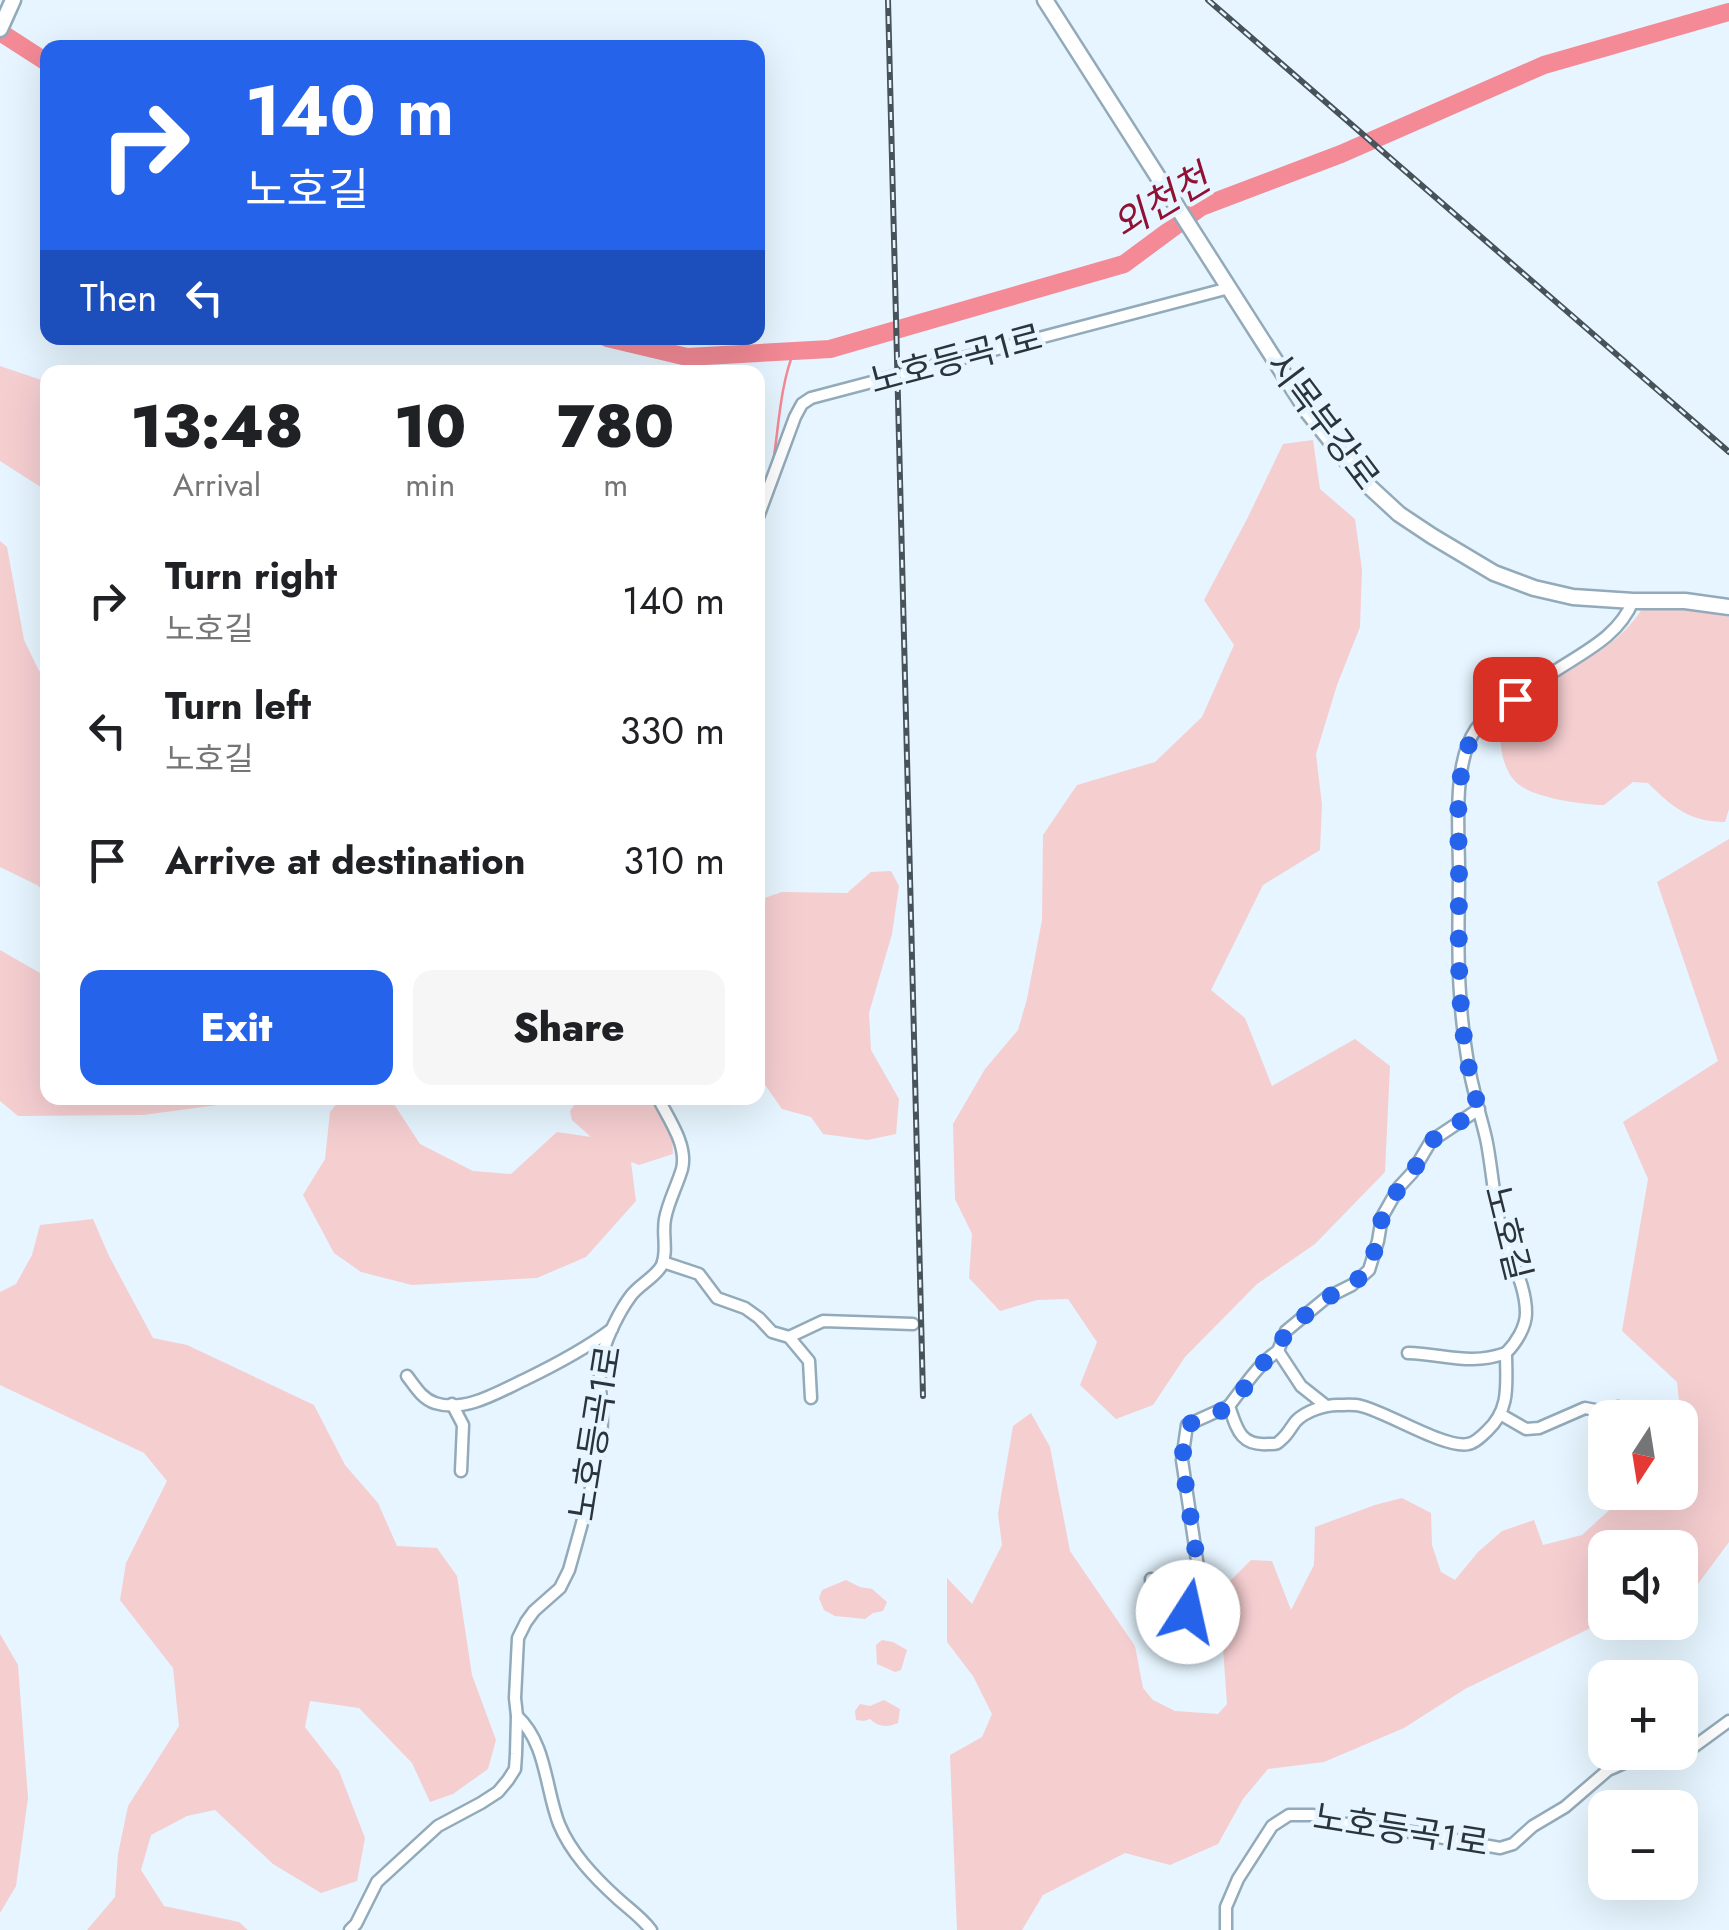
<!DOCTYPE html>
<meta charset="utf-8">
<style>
:root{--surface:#fff;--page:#f6f6f6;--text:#202124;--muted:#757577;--accent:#2563eb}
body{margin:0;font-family:Jost,"Noto Sans KR",sans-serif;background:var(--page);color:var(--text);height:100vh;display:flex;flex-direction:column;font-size:38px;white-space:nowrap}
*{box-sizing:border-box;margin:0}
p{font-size:32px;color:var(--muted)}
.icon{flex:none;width:55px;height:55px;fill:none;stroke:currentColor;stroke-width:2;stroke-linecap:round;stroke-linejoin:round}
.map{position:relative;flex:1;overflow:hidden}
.sheet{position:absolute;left:40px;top:365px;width:725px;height:740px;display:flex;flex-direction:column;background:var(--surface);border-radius:20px;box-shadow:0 10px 40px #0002}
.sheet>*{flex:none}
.banner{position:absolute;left:40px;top:40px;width:725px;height:305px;border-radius:20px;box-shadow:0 10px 40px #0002;background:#2563eb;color:#fff;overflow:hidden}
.needle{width:65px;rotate:192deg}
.buttons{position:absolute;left:1588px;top:1400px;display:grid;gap:20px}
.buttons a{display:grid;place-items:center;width:110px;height:110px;border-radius:20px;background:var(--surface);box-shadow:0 10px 40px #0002;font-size:50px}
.pin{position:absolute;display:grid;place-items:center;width:85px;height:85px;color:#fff;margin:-42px;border-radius:20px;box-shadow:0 5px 15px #0006}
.me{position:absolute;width:110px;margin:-55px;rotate:10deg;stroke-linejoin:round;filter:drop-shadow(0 0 8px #0008)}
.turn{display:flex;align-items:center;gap:35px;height:210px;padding:0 40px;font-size:45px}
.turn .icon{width:130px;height:130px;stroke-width:2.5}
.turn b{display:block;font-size:70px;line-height:85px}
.then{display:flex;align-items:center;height:95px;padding:0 40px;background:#0003;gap:20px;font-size:38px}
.eta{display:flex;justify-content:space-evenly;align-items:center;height:170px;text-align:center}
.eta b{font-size:60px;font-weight:800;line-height:70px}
.button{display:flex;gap:20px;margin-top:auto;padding:20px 40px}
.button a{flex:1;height:115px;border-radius:20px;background:var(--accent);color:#fff;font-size:40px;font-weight:800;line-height:115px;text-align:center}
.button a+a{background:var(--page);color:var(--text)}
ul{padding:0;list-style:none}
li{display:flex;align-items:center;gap:30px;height:130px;padding:0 40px}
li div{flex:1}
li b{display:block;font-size:38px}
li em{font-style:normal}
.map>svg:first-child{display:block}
.green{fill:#f5ced0}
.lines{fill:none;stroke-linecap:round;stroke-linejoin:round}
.stream{stroke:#f38a95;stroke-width:2.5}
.river{stroke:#f38a95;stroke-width:18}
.street-casing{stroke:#92aab9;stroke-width:15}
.secondary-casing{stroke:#92aab9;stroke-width:19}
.street{stroke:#fff;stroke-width:10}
.secondary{stroke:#fff;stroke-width:14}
.rail-casing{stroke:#475259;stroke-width:6}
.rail{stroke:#e6f5ff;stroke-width:2.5;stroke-dasharray:8;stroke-linecap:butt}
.route{stroke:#2563eb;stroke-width:18;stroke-dasharray:0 32.4}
.labels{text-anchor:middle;stroke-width:9;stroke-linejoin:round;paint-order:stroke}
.street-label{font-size:35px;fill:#2a343a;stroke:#e6f5ff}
.water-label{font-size:38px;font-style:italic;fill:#901133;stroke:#e6f5ff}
</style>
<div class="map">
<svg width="1729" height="1930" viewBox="0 0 1729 1930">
<rect width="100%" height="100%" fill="#e6f5ff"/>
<g class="green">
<path d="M0,366L47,382V491L0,461Z"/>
<path d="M1313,440L1320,489L1355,519L1362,570L1360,627L1337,685L1316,754L1322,805L1320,850L1263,885L1211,990L1245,1018L1272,1086L1355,1039L1390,1066L1385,1172L1315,1244L1257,1284L1185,1357L1153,1405L1116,1419L1080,1385L1097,1342L1068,1299L1037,1300L1000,1311L969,1278L972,1234L955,1199L953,1124L985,1069L1018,1030L1027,999L1042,920L1043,835L1077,785L1155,762L1202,717L1234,645L1204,600L1247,519L1283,444Z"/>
<path d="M0,541L7,547L24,640L39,671L47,673V894L37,885L0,867Z"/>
<path d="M1674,607L1729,617V809L1725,822C1690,822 1672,807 1648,783L1633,782L1604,805C1581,804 1529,798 1514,780C1500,764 1500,738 1499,719C1517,708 1533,694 1550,682C1584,660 1620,644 1642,609Z"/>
<path d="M1729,839V1542L1695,1588L1680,1594V1548H1605V1621L1465,1689L1404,1728L1324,1762L1268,1769L1243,1799L1218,1844L1170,1865L1125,1853L1043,1895L1022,1930H957L950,1755L982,1737L992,1714L973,1676L947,1642V1578L972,1604L1002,1545L998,1514L1013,1426L1031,1413L1050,1447L1070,1551L1135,1646L1143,1688L1153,1700L1175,1711L1218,1714L1227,1704L1219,1592L1251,1560L1272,1561L1291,1610L1314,1565L1315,1527L1375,1505L1402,1498L1431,1513L1432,1545L1441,1572L1455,1580L1478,1552L1502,1531L1534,1520L1543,1545L1582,1535L1628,1493L1680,1492V1418L1677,1417L1680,1410L1677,1382L1622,1331L1648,1179L1623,1122L1718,1061L1657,882Z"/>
<path d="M891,871L899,886L892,934L869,1013L871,1050L899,1099L896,1134L867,1140L823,1134L811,1117L782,1109L763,1082L758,1066V900L782,892L847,893L871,872Z"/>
<path d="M0,950L47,977L48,1098H259L255,1100L143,1115L18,1116L0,1101Z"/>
<path d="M341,1098H390L420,1144L473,1171L511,1174L557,1132L591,1137L572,1120L570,1111L579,1098H650L672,1134L673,1154L639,1165L631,1162L636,1201L586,1257L537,1278L412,1285L361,1272L334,1253L303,1195L325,1159L330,1112Z"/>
<path d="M93,1219L109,1256L153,1338L187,1345L314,1405L345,1465L378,1503L397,1546L437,1548L457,1576L472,1675L496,1740L488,1769L453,1794L430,1802L412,1763L359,1708L310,1701L305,1727L339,1771L365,1838L357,1881L321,1893L273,1864L215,1810L187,1816L151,1835L141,1870L164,1906L239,1922L248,1930H87L115,1897L118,1854L128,1806L179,1726L173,1668L120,1600L126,1563L167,1481L144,1453L0,1385V1292L16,1284L32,1255L40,1225Z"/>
<path d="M846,1580L860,1587L872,1589L887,1602L883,1611L873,1613L865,1619L835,1616L824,1610L819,1598L822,1590Z"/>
<path d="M0,1634L18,1665L28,1798L16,1886L0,1913Z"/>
<path d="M882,1640L893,1642L907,1650L901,1670L895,1672L877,1664L876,1645Z"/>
<path d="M884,1700L900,1709L898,1723C887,1728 878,1727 870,1719L864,1721L856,1720L855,1711L860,1704L870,1706Z"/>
</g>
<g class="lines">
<g class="stream">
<path d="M773,463C779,425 780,386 794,351"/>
<path d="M758,501L768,475"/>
</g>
<g class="river">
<path d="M0,32L48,63"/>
<path d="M607,338L687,357L830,349L1124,264L1201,207L1341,154L1544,65L1729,12"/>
</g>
<g class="street-casing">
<g id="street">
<path d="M758,517L795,417L802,404L811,398L1229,288"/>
<path d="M1479,1109L1431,1141L1412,1173L1399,1187L1382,1217L1378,1241L1369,1270L1352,1285L1326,1298L1286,1331L1278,1351C1258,1364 1244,1387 1229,1406C1237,1429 1240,1446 1268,1444C1276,1444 1276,1445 1282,1439C1288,1434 1291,1427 1296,1421C1306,1411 1324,1405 1338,1405C1345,1405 1354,1404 1361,1406C1387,1412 1445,1449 1468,1444C1475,1443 1482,1436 1487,1431C1511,1409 1506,1383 1506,1353C1516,1343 1526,1327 1526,1313C1526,1282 1507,1255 1500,1226C1494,1199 1492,1170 1487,1143C1484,1128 1479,1113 1476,1099C1467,1065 1462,1028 1460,993C1457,953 1459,912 1459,871C1459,830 1452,764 1476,729C1488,712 1531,688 1549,675C1581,653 1618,638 1633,601"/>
<path d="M663,1262L699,1274L717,1298L745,1308L759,1318L772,1332L789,1337L809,1361L811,1398"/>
<path d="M789,1337L823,1321L913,1324"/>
<path d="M1278,1351L1301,1386L1325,1405"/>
<path d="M1408,1353C1445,1354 1470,1366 1506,1353"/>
<path d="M407,1376C415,1386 422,1399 435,1403C465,1413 498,1392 524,1380C555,1365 584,1350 612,1329"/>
<path d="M452,1404L463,1425L461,1471"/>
<path d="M1500,1414L1526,1429L1539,1428L1585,1408L1606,1412L1618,1407L1623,1418"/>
<path d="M1151,1579C1153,1604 1151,1633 1180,1642L1186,1630L1190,1596L1198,1567L1182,1460L1187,1425L1229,1406"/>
<path d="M517,1716C547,1744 545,1788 559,1824C571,1853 594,1877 617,1898C629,1909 641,1917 651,1930"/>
<path d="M350,1930L356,1924L377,1882L389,1871L438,1826L481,1803L498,1792L508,1780L515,1769L516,1754L517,1716L515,1698L518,1638L526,1622L534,1611L560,1588L569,1570C581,1527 595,1480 601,1436C605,1408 595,1381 603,1352C608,1335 619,1312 630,1297C638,1285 655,1278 662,1265C668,1250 662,1235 665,1219C668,1202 677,1186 682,1169C688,1145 668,1118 658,1098"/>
<path d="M1226,1930V1907L1238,1879L1272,1826L1289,1815H1313L1338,1823L1411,1832L1500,1848L1513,1844L1533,1826L1565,1807L1608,1770L1647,1753L1675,1756L1688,1751L1729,1721"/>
</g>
</g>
<g class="secondary-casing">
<g id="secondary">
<path d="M1045,0L1308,412L1361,479L1399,514L1432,536L1494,573L1534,588L1573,597L1633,601H1685L1729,607"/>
<path d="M0,29L13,0"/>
</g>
</g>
<use href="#street" class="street"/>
<use href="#secondary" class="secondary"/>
<g class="rail-casing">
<g id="rail">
<path d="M888,0L923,1396"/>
<path d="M1208,0L1729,452"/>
</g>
</g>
<use href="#rail" class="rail"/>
</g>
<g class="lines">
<path class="route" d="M1188,1612L1198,1567L1182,1460L1187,1425C1200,1419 1220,1414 1230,1405C1248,1388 1257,1363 1278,1351L1286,1331L1326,1298L1352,1285L1368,1270L1378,1241L1382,1217L1399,1188L1412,1173L1431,1141L1479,1109C1455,1032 1459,950 1459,871C1459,826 1453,774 1474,733C1481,718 1501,708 1515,699"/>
</g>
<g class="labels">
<g class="street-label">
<text transform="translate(956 359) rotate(-15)" y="12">노호등곡1로</text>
<text transform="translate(1323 421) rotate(53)" y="12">시목부강로</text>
<text transform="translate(1508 1233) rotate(76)" y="12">노호길</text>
<text transform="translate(595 1433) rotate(-81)" y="12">노호등곡1로</text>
<text transform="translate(1401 1830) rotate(9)" y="12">노호등곡1로</text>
</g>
<g class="water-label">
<text transform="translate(1161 202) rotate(-31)" y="13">외천천</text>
</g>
</g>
</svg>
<div class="buttons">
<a><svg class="needle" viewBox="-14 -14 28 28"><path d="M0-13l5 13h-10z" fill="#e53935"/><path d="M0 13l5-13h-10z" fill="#757577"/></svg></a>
<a><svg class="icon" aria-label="sound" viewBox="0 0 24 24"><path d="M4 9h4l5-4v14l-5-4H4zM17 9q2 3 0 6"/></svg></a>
<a>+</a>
<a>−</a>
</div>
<div class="pin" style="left:1515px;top:699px;background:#d93025"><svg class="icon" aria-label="arrive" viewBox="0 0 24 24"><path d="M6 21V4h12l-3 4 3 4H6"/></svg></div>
<svg class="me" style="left:1188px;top:1612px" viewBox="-20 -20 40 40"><circle r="19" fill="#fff"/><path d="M0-13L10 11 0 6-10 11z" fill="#2563eb"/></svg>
<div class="banner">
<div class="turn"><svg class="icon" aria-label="right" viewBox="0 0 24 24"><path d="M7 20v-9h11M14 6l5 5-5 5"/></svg><div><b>140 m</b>노호길</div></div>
<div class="then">Then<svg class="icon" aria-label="left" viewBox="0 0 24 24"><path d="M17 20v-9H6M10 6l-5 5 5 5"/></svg></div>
</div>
<section class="sheet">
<div class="eta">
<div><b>13:48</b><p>Arrival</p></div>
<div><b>10</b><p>min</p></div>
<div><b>780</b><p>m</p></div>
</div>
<ul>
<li><svg class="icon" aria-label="right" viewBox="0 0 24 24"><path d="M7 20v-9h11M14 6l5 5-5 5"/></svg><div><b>Turn right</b><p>노호길</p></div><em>140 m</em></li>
<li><svg class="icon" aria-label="left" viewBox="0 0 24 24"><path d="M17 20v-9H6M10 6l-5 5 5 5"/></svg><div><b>Turn left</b><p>노호길</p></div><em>330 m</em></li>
<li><svg class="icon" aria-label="arrive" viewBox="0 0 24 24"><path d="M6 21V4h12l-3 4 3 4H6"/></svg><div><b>Arrive at destination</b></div><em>310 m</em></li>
</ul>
<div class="button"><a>Exit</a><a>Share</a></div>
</section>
</div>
